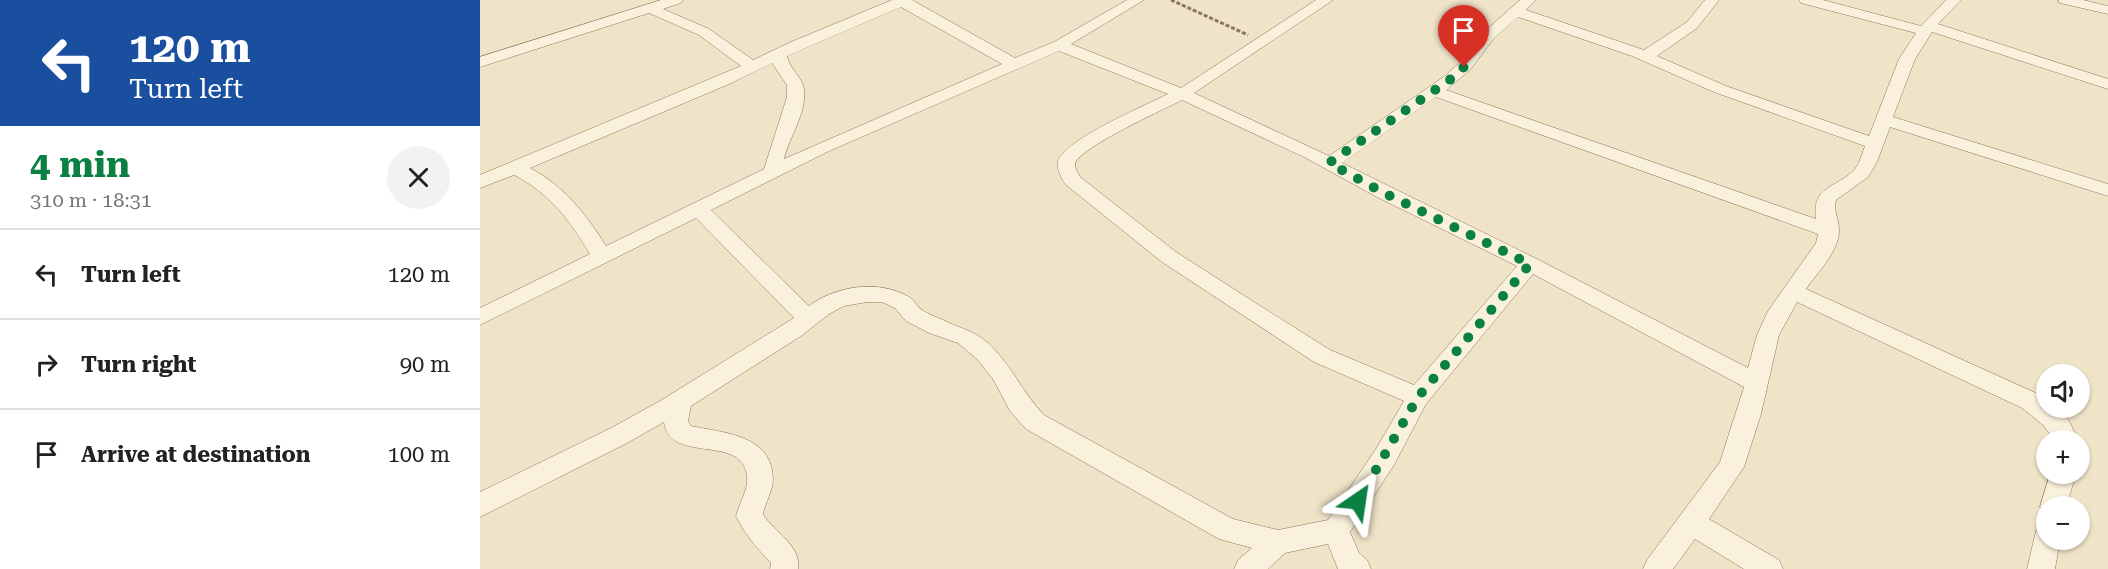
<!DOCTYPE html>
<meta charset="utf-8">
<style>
:root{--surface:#fff;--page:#f2f2f2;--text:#222;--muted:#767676;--line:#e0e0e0;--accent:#0b8043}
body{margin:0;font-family:"Roboto Serif",serif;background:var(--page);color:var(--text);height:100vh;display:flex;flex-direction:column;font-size:22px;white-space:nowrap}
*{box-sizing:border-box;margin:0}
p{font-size:20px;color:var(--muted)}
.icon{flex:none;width:33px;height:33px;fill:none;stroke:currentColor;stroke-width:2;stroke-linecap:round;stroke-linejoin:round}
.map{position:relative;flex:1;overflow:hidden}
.sheet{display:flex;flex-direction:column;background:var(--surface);width:480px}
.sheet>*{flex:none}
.top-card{background:#1a4fa0;color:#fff;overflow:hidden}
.fabs{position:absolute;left:1556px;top:364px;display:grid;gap:12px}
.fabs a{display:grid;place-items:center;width:54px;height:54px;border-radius:50%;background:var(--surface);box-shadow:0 2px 4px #0004;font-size:30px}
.pin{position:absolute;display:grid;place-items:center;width:51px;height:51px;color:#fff;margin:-62px -26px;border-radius:50% 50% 50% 0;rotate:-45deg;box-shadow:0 0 6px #0007}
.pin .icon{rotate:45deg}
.me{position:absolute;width:66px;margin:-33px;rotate:32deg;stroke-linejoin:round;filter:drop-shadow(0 0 4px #0008)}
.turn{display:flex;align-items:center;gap:21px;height:126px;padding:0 30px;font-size:27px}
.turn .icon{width:78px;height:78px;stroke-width:2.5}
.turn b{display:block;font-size:42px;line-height:51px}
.round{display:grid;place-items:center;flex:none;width:63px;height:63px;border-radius:32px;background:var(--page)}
.summary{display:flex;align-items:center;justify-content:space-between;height:102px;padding:0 30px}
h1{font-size:36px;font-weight:700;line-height:45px;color:var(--accent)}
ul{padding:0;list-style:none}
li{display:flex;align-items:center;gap:18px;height:90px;padding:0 30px;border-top:2px solid var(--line)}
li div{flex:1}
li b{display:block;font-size:22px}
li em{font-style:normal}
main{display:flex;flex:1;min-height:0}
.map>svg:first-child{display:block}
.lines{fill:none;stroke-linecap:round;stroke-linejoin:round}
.street-casing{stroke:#8d765c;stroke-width:1}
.path{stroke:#8d765c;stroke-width:3;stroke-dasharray:4 2;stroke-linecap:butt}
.street{fill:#faf1dc;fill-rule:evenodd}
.route{stroke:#0b8043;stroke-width:10;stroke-dasharray:0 18}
</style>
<main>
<section class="sheet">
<div class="top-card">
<div class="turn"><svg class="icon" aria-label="left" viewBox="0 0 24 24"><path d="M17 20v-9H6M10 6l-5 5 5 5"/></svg><div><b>120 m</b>Turn left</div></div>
</div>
<div class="summary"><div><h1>4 min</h1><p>310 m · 18:31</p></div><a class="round"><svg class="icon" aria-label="close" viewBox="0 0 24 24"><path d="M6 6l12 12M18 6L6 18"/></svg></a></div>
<ul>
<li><svg class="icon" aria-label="left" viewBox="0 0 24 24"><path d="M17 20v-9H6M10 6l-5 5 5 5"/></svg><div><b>Turn left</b></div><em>120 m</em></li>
<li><svg class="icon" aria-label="right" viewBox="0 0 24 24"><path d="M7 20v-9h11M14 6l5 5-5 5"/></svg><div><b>Turn right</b></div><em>90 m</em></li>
<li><svg class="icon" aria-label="arrive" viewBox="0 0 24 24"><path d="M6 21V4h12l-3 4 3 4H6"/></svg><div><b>Arrive at destination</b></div><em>100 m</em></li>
</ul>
</section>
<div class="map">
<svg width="1628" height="569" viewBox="0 0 1628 569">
<rect width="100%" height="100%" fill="#f0e4c8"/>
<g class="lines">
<g class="street-casing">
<g id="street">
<path d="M181,0H203L201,3L183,9L229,29L273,60L311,42L412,0H432L535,58L574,42L647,0H664L591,44L701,88L836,0H853L714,93L849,156L965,76L978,64L1004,32L1040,0H1056L1046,10L1164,50L1207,22L1225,0H1239L1217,28L1177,56L1246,86L1389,136L1419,59L1436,33L1321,3L1319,0H1343L1441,26L1466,0H1481L1458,24L1628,79V89L1452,32L1435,59L1413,117L1628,184V196L1410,127L1397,162L1388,177L1356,200C1353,212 1360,222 1359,232C1358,252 1337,273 1326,289L1558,394L1566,399V408H1577L1589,421L1599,441H1575L1563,425L1542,408L1317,302L1299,335L1281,414L1264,467L1229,519L1299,560L1303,569H1264L1215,539L1193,569H1163L1167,560L1240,462L1264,387L1053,274L946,404L914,465L870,532L879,553L887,560L891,569H858L848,544L805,553L788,569H754L758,560L772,548L739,539L546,429L530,411L513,379L497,359L478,343L449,333L426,321L415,308L402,302H387L364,306L349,314L321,336L211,406L208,421L211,426C243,433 292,434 293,479C293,491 285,503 283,514C294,533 322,545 318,569H290L291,563C277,548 265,535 256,516C259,503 269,489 267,475C261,433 189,465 184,422L149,442L0,517V492L131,428L180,401L314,318L216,218L0,325V308L110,254C90,220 69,193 34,175L0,188V175L261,66L219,35L169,13L0,67V57ZM421,7L522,64L304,159C309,137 327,113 324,89C322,76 309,69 307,56ZM1038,17L1152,56L1234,92L1385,146C1382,154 1380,162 1375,169C1358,188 1331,185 1336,219L966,90L990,70L1014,38ZM579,51L688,94C667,105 582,140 578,162C576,169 582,179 585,184L682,262L834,362L924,401L896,449L848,520L798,530L753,519L564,415C543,393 534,370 514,349C498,331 483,330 463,320C456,317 448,314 442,310C437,306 434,300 429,297C399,279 355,286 329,306L231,210L347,152ZM292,63L307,85V97L284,169L126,246C106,214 84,186 50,168L247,85ZM956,97L1338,234L1336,243L1288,311L1277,335L1268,368L1057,259L862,163ZM702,100L826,158L897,197L1037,266L934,385L850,350L774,302L696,252L600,177C598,173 595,168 595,164C598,148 685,109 702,100Z"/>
<path d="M1578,0H1603L1628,6V14L1580,3Z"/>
<path d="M1570,474H1596L1586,507H1566V516L1560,507Z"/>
<path d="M1566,528V540H1580L1575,569H1547L1556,531Z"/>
</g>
</g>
<path class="path" d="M691,0L768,35"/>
<use href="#street" class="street"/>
</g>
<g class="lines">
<path class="route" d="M878,501L938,397L1050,264L904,193L849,163L971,79L984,67"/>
</g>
</svg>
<div class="fabs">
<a><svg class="icon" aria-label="sound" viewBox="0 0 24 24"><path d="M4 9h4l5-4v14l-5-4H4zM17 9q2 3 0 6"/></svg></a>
<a>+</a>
<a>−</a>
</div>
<div class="pin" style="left:984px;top:67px;background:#d93025"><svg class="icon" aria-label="arrive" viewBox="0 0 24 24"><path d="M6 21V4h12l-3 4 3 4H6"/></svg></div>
<svg class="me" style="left:878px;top:501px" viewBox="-20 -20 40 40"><path d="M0-17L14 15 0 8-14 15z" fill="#0b8043" stroke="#fff" stroke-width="4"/></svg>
</div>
</main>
